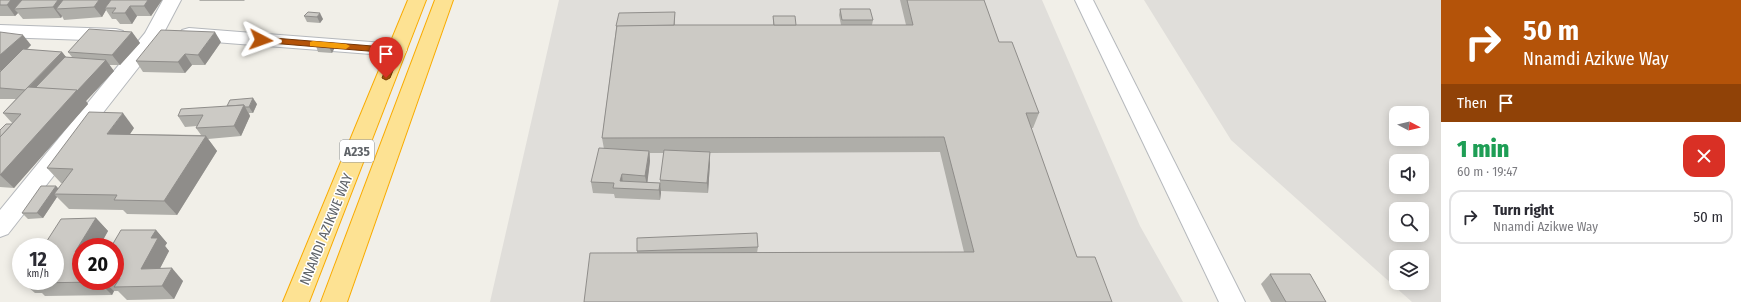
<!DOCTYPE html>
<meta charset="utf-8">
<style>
:root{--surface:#fff;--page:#f7f7f7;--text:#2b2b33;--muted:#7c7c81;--line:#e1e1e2}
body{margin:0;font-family:"Fira Sans Condensed",sans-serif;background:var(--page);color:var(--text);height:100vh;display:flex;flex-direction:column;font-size:15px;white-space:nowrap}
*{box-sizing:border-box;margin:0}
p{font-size:13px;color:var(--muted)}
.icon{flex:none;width:22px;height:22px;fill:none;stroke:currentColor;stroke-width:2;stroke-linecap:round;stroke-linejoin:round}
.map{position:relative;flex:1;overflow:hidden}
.sheet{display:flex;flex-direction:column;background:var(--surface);width:300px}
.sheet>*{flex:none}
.guide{background:#b45309;color:#fff;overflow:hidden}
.needle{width:26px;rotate:97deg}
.controls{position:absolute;left:1389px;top:106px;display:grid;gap:8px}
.controls a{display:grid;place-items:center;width:40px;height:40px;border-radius:8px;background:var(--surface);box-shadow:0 2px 10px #0003;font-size:20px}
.speed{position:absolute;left:12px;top:238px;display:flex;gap:8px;font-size:20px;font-weight:700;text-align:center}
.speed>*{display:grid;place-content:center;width:52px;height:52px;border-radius:50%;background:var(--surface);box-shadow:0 2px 10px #0003;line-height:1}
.speed small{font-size:10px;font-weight:400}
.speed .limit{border:6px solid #d22;background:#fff;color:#111}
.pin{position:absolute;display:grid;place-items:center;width:34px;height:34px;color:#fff;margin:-41px -17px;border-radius:50% 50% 50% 0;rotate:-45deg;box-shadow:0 0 4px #0007}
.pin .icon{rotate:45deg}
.me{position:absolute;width:44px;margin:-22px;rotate:94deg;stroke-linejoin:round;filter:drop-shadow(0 0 3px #0008)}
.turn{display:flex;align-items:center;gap:14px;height:84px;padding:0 16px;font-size:18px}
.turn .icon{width:52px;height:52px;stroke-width:2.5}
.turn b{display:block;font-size:28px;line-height:34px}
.then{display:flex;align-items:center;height:38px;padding:0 16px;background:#0003;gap:8px;font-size:15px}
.round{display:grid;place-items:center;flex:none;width:42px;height:42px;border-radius:12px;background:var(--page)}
.overview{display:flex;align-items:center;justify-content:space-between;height:68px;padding:0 16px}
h1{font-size:24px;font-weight:800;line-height:30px;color:#1e9e55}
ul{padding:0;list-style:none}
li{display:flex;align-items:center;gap:12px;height:54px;margin:0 8px 6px;padding:0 8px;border:2px solid var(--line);border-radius:12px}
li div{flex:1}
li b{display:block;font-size:15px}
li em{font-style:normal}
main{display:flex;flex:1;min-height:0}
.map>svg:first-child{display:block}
.industrial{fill:#e0deda;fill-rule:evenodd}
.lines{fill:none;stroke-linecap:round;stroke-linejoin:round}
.minor-casing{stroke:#b5b8bc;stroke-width:2}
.highway-casing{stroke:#f9ab00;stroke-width:2}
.minor{fill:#fff;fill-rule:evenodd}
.highway{fill:#fde293;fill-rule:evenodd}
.wall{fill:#afaea9;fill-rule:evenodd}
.shaded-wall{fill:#8f8d8a}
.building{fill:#cccac5;stroke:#8f8d8a}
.route{fill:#b45309;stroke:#753606}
.slow{fill:#f59e0b}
.labels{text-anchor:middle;stroke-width:3;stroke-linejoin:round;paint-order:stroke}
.shield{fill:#fff;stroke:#8f9295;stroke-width:1}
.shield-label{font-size:13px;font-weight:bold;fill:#5f6368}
.street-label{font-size:14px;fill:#5f6368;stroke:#fff}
</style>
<main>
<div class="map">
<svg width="1441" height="302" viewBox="0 0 1441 302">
<rect width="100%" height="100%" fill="#f1efe8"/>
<g class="industrial">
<path d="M559,0H1042L1140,226L1183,302H490Z"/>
<path d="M1144,0H1441V302H1412L1231,140ZM1396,113H1422V139H1396ZM1396,161H1422V187H1396ZM1396,209H1422V235H1396ZM1396,257H1422V283H1396Z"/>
</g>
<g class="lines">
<g class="minor-casing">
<g id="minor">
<path d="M163,0H181L160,40L8,234L0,237V210L145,33Z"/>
<path d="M1075,0H1093L1245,302H1219Z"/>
<path d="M0,25L116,29L123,31L126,35L123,39L116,41L0,37Z"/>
<path d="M189,28L397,44L404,45L407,50L404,55L397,56L189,40L182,38L179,34L182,30Z"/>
</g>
</g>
<g class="highway-casing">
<g id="highway">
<path d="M408,0H426L309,302H283Z"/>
<path d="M435,0H453L347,302H321Z"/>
</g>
</g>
<use href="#minor" class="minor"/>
<use href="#highway" class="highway"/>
</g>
<g class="wall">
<path d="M0,0H162L151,16H137L132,24H120L116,19H112L106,10L102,17L64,20L62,16L61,18L23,19L18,13L15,16H0Z"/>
<path d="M199,0H245L244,1H200Z"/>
<path d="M900,0H984L999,42L1039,113L1033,128H1031L1077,257L637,253V251L758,247L757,253L964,252L940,152L710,153V163L708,193L661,191L660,200L615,198L614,194L593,193L591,182L604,149L602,138L616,29V26L675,12V25H773V16L796,25H841L839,15L840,9L873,20L872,25H906ZM650,153H664L660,180V183L647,182L650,161Z"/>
<path d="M308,12L323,19L320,23L307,22L304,16Z"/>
<path d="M0,32L31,45L27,50L62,52L66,57H72L68,52L132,32L140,43L120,65H109L114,71L86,101L88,104L14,188L0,187V130L13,124L3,113L16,99H0Z"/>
<path d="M221,42L205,65H192L185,73L143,72L136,61Z"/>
<path d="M331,43L334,49L332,53L318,52L316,46Z"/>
<path d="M257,104L253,113H249L250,116L241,136L208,139L217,151L177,215L127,214L123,210L69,209L57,197L43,218L28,219L22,213L56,186L59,189L63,183H61L47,168L134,128L130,134L201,135L196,128L197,126L185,127L178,116Z"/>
<path d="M96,218L108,231L99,247H81V281H115V247L156,230L167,243L165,246L169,251L160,268L183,281L174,299L127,300L118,291H114L112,295L45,296L42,293H35L21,281H55Z"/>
<path d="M1270,274L1326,302H1271L1261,284Z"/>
</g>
<g class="shaded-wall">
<path d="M11,0H29L14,9L18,13L15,16L7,5Z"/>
<path d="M58,0H74L56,9L62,16L61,18L53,7Z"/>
<path d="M99,0H113L105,8L106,10L102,17L94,7Z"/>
<path d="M148,0H162L151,16L144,6Z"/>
<path d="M130,6L137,16L132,24L125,13Z"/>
<path d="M320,13L323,19L320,23L317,17Z"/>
<path d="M132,32L140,43L120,65L112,55Z"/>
<path d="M215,32L221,42L205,65L198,55Z"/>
<path d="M23,35L31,45L2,72L0,70V55Z"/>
<path d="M331,43L334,49L332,53L329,47Z"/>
<path d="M62,52L70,62L46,89L26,90Z"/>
<path d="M185,54L192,65L185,73L178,62Z"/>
<path d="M106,60L114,71L86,101L88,104L14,188L0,175L77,90Z"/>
<path d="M253,98L257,104L253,113L249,107Z"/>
<path d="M244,105L250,116L241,136L234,126Z"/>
<path d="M123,113L134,128L120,149L107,134Z"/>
<path d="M206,136L217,151L177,215L164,201Z"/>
<path d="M649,151L650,161L647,186L645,176Z"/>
<path d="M710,152V163L708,193L707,183Z"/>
<path d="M622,174L623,185L620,181Z"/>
<path d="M660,183L661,193L660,200L659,190Z"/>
<path d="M56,186L61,192L54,194L57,197L43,218L37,213Z"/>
<path d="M96,218L108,231L99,247H81V257L75,252Z"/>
<path d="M156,230L167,243L165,246L169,251L153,282L141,269L151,238Z"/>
<path d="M172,268L183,281L174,299L162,286Z"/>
<path d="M99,281H103L114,291L112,295L99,282Z"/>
</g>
<g class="building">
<path d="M0,0H11L7,5H0Z"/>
<path d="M22,0H58L53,7L14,9Z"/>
<path d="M63,0H99L94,7L56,9Z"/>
<path d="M111,0H148L144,6H130L125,13H112L116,8H105Z"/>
<path d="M907,0H984L999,42H1012L1039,113H1026L1077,257H1095L1112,302H584L590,253L974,252L944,137L602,138L617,25H913Z"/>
<path d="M840,9H870L873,20H842Z"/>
<path d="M308,12L320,13L317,17L304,16Z"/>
<path d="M675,12L674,25L616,26L619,13Z"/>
<path d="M773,16H795L796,25H774Z"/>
<path d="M89,29L132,32L112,55L68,52Z"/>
<path d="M161,30L215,32L198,55L185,54L178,62L136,61Z"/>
<path d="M0,32L23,35L0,55Z"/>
<path d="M318,43H331L329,47L316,46Z"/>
<path d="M23,49L62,52L25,90L0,88V72Z"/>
<path d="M65,57L106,60L77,91L35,88Z"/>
<path d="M28,87L77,90L0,175V137L21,114L3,113Z"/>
<path d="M253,98L249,107H245L244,105L227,106L230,100Z"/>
<path d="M244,105L234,126L196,128L203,115L178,116L181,109Z"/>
<path d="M89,112L123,113L107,134L206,136L164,201L114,200L117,195L54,194L73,169L47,168Z"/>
<path d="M6,124H12L0,137V130Z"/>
<path d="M599,148L649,151L645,176L622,174L620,181L660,183L659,190L613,188L614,183L591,182Z"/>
<path d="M664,150L710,152L707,183L660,180Z"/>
<path d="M41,186H56L37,213H22Z"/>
<path d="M96,218L75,252L81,251V281H99V282L30,283L32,281H55V247H43L61,219Z"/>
<path d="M121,230H156L151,238H158L141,269L172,268L162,286L114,287L120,278H115V247H111Z"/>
<path d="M757,233L758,247L637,251V238Z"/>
<path d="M1270,274H1310L1326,302H1286Z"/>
</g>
<path class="route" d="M261,37L397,48L401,50L390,78L386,80L382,78L392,53L258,42V38Z"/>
<path class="slow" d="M313,41L346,44L350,46L346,49L310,46V42Z"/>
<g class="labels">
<rect class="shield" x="340" y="140" width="34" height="22" rx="3"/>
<g class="shield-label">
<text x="357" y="156">A235</text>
</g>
<g class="street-label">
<text transform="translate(326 229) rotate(-68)" y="5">NNAMDI AZIKWE WAY</text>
</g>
</g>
</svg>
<div class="controls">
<a><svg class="needle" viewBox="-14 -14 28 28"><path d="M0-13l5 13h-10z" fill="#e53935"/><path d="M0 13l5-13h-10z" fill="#7c7c81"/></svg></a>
<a><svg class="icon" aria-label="sound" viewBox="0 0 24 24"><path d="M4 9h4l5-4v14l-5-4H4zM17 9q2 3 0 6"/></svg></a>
<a><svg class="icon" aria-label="search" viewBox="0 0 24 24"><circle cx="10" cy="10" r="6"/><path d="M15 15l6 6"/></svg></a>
<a><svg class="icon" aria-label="layers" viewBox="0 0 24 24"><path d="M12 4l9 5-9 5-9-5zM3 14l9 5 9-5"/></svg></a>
</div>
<div class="speed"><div>12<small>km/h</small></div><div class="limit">20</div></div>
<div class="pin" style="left:386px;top:78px;background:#d93025"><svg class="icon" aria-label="arrive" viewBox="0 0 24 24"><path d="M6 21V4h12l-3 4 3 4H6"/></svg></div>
<svg class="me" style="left:261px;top:40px" viewBox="-20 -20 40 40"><path d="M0-17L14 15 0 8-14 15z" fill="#b45309" stroke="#fff" stroke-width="4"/></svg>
</div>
<section class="sheet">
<div class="guide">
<div class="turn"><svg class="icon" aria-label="right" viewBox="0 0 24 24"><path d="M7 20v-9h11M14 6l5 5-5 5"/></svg><div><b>50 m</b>Nnamdi Azikwe Way</div></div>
<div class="then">Then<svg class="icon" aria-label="arrive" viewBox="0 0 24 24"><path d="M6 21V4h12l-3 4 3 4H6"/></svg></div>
</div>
<div class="overview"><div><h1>1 min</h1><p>60 m · 19:47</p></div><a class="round" style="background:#d93025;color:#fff"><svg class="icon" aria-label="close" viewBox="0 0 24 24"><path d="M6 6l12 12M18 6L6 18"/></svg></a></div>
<ul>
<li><svg class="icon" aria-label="right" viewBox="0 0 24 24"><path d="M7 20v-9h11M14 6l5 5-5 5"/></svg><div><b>Turn right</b><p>Nnamdi Azikwe Way</p></div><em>50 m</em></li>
</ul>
</section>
</main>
